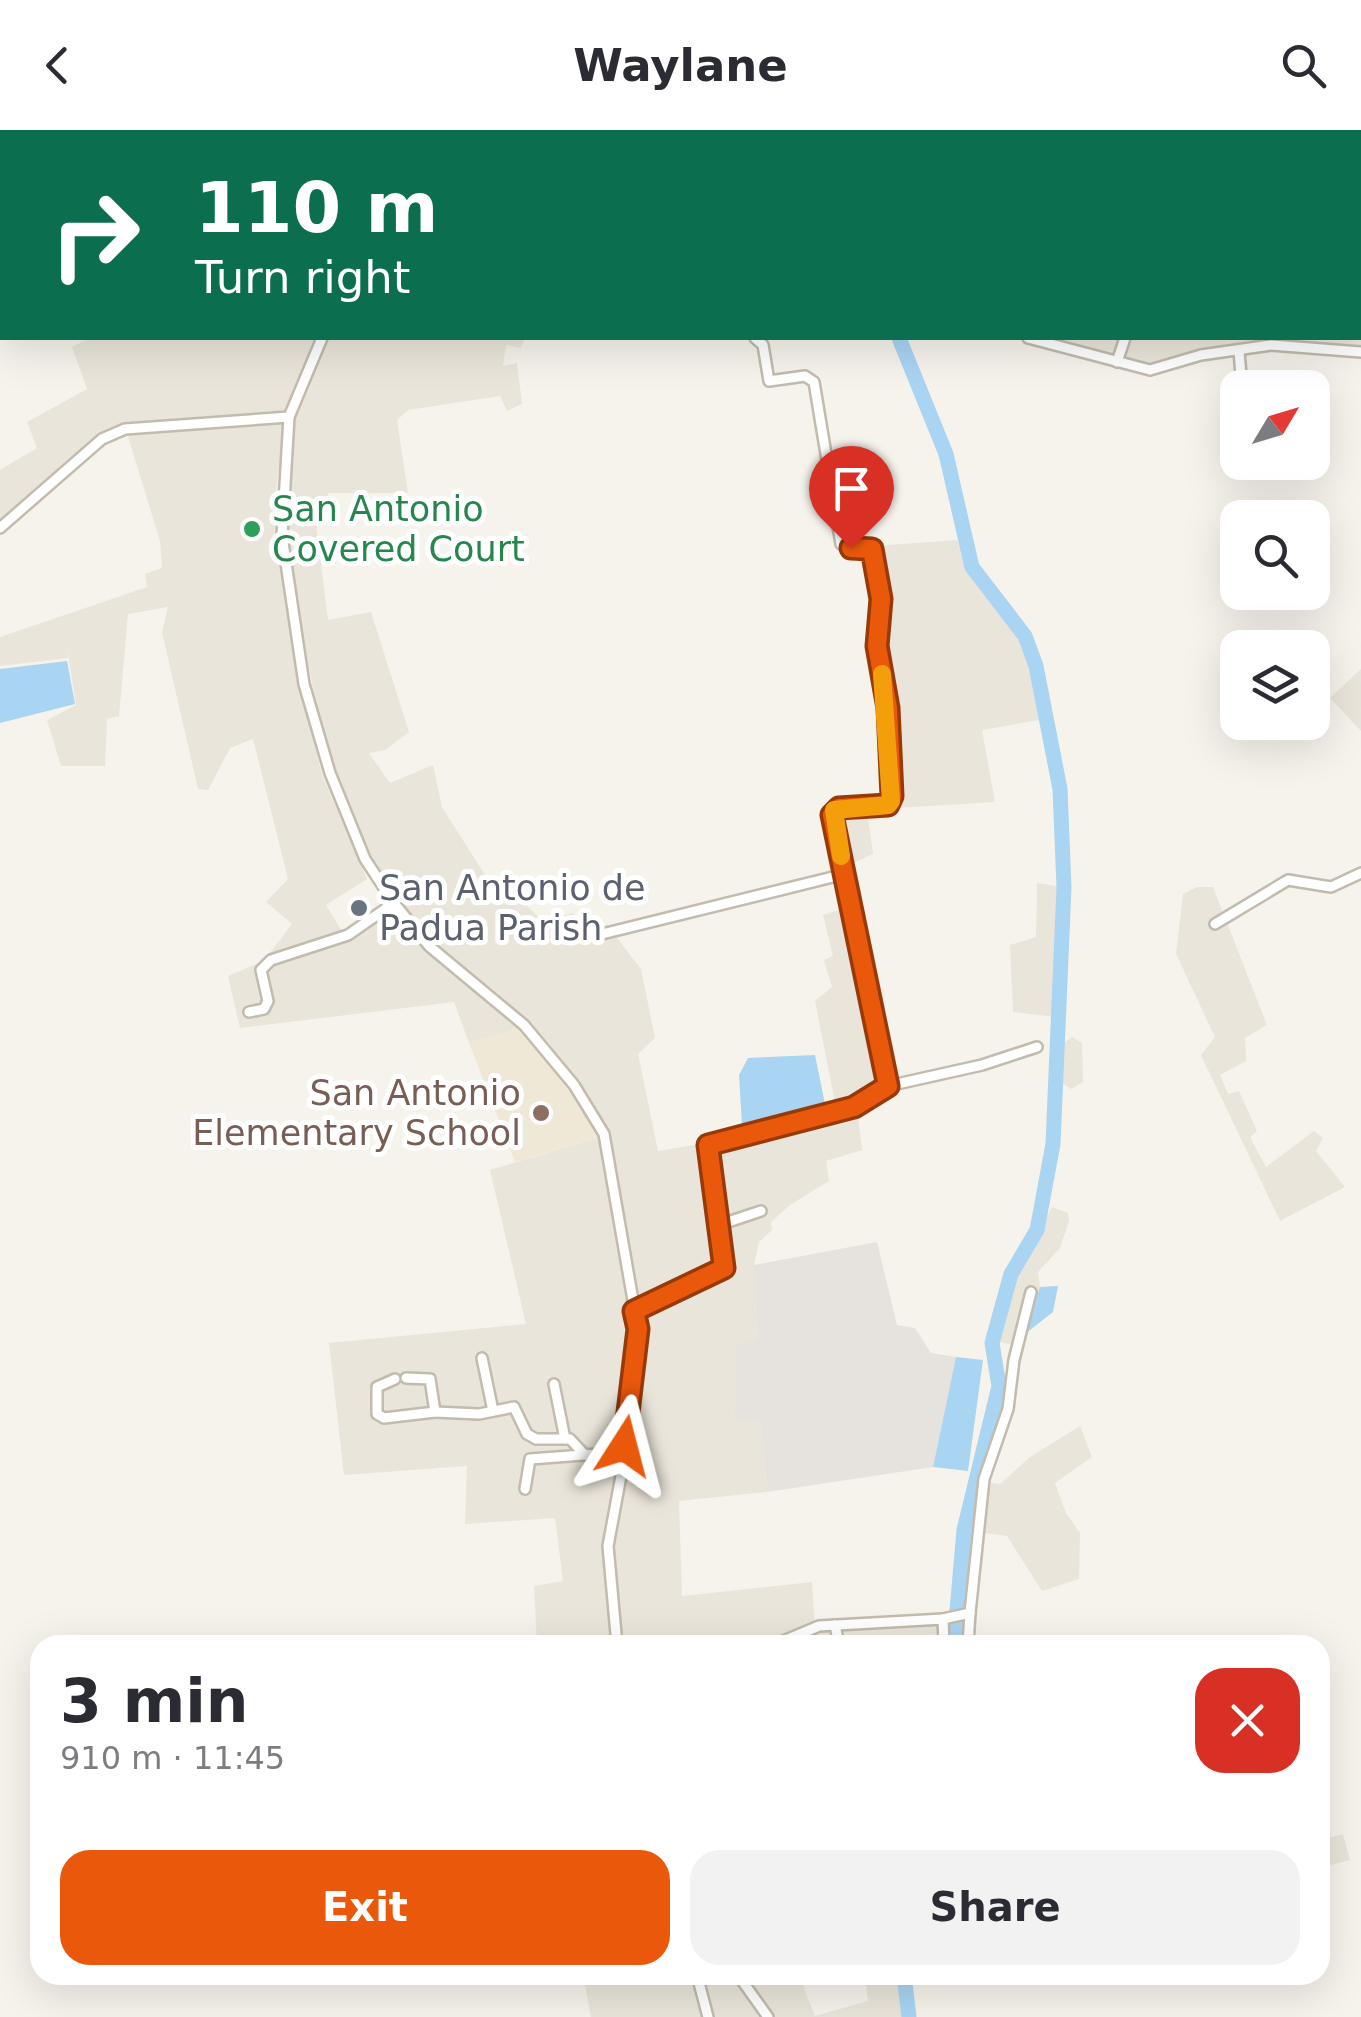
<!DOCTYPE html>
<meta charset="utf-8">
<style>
:root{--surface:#fff;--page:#f2f2f3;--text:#2b2b33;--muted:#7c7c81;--accent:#ea580c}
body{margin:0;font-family:"DejaVu Sans",sans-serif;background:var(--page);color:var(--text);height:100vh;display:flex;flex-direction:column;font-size:38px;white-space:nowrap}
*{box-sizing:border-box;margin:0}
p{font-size:32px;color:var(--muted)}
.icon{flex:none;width:55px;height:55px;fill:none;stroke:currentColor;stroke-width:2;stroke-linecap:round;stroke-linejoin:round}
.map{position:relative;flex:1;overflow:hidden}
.panel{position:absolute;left:30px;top:1505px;width:1300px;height:350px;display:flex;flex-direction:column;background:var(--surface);border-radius:30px;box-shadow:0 10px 40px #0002}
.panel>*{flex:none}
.top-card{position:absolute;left:0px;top:0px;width:1362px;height:210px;box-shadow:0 10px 40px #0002;background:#0b6e4f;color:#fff;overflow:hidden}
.needle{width:65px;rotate:52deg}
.tools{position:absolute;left:1220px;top:240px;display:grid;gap:20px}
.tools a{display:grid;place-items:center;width:110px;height:110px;border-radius:20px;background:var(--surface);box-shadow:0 10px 40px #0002;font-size:50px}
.pin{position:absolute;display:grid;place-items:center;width:85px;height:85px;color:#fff;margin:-102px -42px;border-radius:50% 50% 50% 0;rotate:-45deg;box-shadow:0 0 10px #0007}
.pin .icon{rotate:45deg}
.me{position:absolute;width:110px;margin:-55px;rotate:9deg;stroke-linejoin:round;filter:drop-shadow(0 0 8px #0008)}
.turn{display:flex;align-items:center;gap:35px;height:210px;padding:0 30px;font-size:45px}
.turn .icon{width:130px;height:130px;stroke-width:2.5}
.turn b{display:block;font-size:70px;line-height:85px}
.round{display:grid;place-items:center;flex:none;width:105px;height:105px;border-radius:30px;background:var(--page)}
.overview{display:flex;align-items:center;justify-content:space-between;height:170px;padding:0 30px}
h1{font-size:60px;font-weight:800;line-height:75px}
.cta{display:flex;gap:20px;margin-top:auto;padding:20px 30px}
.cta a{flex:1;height:115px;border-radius:30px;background:var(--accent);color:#fff;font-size:40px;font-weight:800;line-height:115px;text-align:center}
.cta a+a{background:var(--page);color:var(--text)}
header{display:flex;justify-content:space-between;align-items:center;height:130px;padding:0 30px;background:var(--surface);font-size:45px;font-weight:800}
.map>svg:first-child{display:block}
.residential{fill:#eae5da}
.industrial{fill:#e6e2dd}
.education{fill:#efe8d6}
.water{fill:#a9d4f2}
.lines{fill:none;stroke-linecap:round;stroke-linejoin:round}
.river{stroke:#a9d4f2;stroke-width:15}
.minor-casing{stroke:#c2bbae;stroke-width:14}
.minor{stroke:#fff;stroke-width:9}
.route-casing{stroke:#983908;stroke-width:25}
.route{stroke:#ea580c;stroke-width:18}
.slow{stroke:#f59e0b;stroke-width:18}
.leisure-dot{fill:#2e9e5b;stroke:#fff;stroke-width:4}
.worship-dot{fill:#6b7280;stroke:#fff;stroke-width:4}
.education-dot{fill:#8d6e63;stroke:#fff;stroke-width:4}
.labels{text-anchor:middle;stroke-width:10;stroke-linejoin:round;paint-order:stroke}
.leisure-label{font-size:35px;fill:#27864d;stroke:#fff;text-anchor:start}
.worship-label{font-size:35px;fill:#5b616d;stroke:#fff;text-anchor:start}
.education-label{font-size:35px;fill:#785e54;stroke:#fff;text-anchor:end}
</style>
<header><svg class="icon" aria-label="back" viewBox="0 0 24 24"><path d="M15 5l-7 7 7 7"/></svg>Waylane<svg class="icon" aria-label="search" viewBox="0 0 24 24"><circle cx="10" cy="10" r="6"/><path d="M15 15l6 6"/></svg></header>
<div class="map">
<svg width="1361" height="1887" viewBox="0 0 1361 1887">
<rect width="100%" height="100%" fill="#f6f3ec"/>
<g class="residential">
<path d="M1361,131V220L1274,212L1150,237L1036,208H1360Z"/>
<path d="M90,208H314L286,284L123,296L0,393V340L37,318L27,292L87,259L72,217Z"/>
<path d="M324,208H525L521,218L506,215L503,236L517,233L522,274L507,281L500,266L408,280L397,290L408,363H328L329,385L315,386L328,490L371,482L409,602L385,620L369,623L390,653L433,635L442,677L497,764L511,759L542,791L573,783L588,803L607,795L641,839L655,908L638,924L658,1021L706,1013L718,1098L714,1109L723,1136L638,1175L609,1004L577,953L527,893L433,813L398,774L376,745L331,643L291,453L283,368L294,287Z"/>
<path d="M285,290L275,368L300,554L322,645L367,749L326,775L343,803L341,808L392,782L426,819L520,898L469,913L454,872L240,898L228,846L265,830L257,840L265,871L262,877L247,881L249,886L265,882L271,872L263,840L271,832L328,812L266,828L292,794L266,772L288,749L253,609L230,618L208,660L198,659L162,502L168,477L128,484L119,586L107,589L105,636H61L47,590L76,575L67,517L68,528L0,536V507L147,457L145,444L162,438L160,411L127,303L137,298Z"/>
<path d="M957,410L968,438L1005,480L1020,507L1032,537L1039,590L982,600L995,672L896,678L891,578L882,516L885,468L875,416Z"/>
<path d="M1361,539V601L1330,568Z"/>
<path d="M867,680L873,724L846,736L836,687L839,682Z"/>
<path d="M1037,753L1057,756L1055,887L1013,882L1010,815L1036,807Z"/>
<path d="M1197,757H1213L1267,895L1245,908L1246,931L1220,945L1228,964L1239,961L1257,1001L1250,1007L1266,1037L1314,1001L1323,1008L1316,1021L1345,1057L1280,1091L1201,925L1215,907L1176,824L1183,764Z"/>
<path d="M847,777L883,952L854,974L836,978L815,871L832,857L824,830L833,826L823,785Z"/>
<path d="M1072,907L1082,913L1083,952L1071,959L1063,954V914Z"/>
<path d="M857,978L862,1020L826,1031L829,1051L790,1075L771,1092L772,1100L759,1112L754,1135L757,1211L735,1288L761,1291L767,1362L679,1371L682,1466L812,1452L815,1500L949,1481L947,1515H620L611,1416L634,1292L639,1181L724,1141L710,1016Z"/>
<path d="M600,1007L621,1112L633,1203L627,1294L623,1307L613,1314L535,1327L617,1326L605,1417L613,1515H537L534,1456L563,1451L555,1388L465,1394L467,1336L344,1345L329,1213L526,1194L490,1040Z"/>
<path d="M1052,1077L1068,1083L1069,1091L1060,1118L1038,1142L1040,1157L1021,1217L996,1211L1013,1148Z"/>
<path d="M1080,1296L1092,1327L1055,1353L1066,1383L1080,1403L1079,1449L1042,1461L1007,1406L970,1401L985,1352L1000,1354L1030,1327Z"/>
<path d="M1343,1704L1350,1730L1327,1736L1330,1748L1320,1750V1710Z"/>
<path d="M583,1845H693L704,1887H591Z"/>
<path d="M701,1845H736L765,1887H712Z"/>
<path d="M740,1845H799L815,1886L868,1871L865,1846L900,1845L905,1887H771Z"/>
</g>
<path class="industrial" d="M877,1112L897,1195L915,1198L931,1223L956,1227L933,1337L767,1362L761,1292L735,1289L736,1216L757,1210L754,1135Z"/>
<path class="education" d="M520,898L571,960L600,1007L515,1032L469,913Z"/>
<g class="water">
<path d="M67,531L75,574L0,593V539Z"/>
<path d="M815,925L825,974L742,995L739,945L748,928Z"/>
<path d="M1058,1156L1053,1182L1025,1204L1040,1157Z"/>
<path d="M956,1227L983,1230L968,1341L933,1337Z"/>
</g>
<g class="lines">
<g class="river">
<path d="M830,0L831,2"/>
<path d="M899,208L946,324L972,437L1025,506L1036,536L1060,659L1064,757L1053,1014L1037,1100L1011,1144L992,1213L999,1256L964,1400L954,1515"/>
<path d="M904,1845L909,1887"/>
</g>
<g class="minor-casing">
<g id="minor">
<path d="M587,0L590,2"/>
<path d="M885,0L887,2"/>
<path d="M523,2L526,0"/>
<path d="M1032,2V0"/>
<path d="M322,208L289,287L282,406L304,554L330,643L365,729L394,773L429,816L524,895L574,955L604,1004L638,1199L631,1292L608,1416L617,1515"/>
<path d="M1028,208L1150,240L1201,225L1271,215L1361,222"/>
<path d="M1239,221L1242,258"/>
<path d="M1117,232L1125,208"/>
<path d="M1233,323L1238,274"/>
<path d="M0,398L102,309L125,299L289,287"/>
<path d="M1215,794L1288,750L1331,757L1361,743"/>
<path d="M598,805L845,744"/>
<path d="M249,882L264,879L268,871L261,840L271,830L348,805L394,773"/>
<path d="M888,956L982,935L1037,917"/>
<path d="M719,1095L761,1081"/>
<path d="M634,1181L724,1138L708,1015L854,977L888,956L832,685L839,678L888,675L891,671L888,578L877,516L881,469L872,419L847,418L841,414L814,252L805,246L769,251L763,215L755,208"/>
<path d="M482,1228L493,1281"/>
<path d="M395,1249L377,1257V1284L384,1288L435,1282L430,1249L406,1248"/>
<path d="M554,1254L565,1309"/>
<path d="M435,1282L479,1284L514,1277L527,1304L536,1309H570L585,1325"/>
<path d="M525,1359L530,1329L623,1322"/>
<path d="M943,1489L970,1483L984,1349L1008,1279L1014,1230L1031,1162"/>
<path d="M835,1495L839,1515"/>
<path d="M774,1515L819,1496L943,1489L944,1515"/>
<path d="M968,1515L970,1483"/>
<path d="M697,1845L708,1887"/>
<path d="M738,1845L768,1887"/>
</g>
</g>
<use href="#minor" class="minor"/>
</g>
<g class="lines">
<g class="route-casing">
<path id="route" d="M624,1316L638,1199L634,1181L724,1138L708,1015L854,977L888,956L832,685L839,678L888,675L892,666L888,578L877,516L881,469L872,419L851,418"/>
</g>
<use href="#route" class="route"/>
<path class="slow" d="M841,726L834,680L888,675L891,671L882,544"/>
</g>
<circle class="leisure-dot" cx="252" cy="399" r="10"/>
<circle class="worship-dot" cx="359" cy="778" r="10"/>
<circle class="education-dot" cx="541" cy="983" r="10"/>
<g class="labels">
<g class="leisure-label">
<text x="272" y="391">San Antonio<tspan x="272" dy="40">Covered Court</tspan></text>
</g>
<g class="worship-label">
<text x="379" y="770">San Antonio de<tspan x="379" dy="40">Padua Parish</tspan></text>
</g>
<g class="education-label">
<text x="521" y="975">San Antonio<tspan x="521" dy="40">Elementary School</tspan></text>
</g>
</g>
</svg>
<div class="tools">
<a><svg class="needle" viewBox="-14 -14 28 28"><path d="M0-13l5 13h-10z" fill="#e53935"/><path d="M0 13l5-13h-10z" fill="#7c7c81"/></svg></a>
<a><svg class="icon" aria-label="search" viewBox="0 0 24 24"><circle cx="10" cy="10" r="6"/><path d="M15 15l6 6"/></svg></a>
<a><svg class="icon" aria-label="layers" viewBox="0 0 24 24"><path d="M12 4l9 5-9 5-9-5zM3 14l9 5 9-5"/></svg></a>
</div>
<div class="pin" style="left:851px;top:418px;background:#d93025"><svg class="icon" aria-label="arrive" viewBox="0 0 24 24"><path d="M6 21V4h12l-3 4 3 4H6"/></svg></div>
<svg class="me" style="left:624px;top:1316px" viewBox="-20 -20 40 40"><path d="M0-17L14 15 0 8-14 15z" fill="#ea580c" stroke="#fff" stroke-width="4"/></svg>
<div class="top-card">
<div class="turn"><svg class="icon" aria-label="right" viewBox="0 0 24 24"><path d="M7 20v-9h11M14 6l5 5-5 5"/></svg><div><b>110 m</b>Turn right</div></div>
</div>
<section class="panel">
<div class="overview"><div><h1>3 min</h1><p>910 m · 11:45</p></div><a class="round" style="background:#d93025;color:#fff"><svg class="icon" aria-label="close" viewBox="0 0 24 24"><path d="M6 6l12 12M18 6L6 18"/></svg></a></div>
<div class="cta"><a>Exit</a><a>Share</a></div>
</section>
</div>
